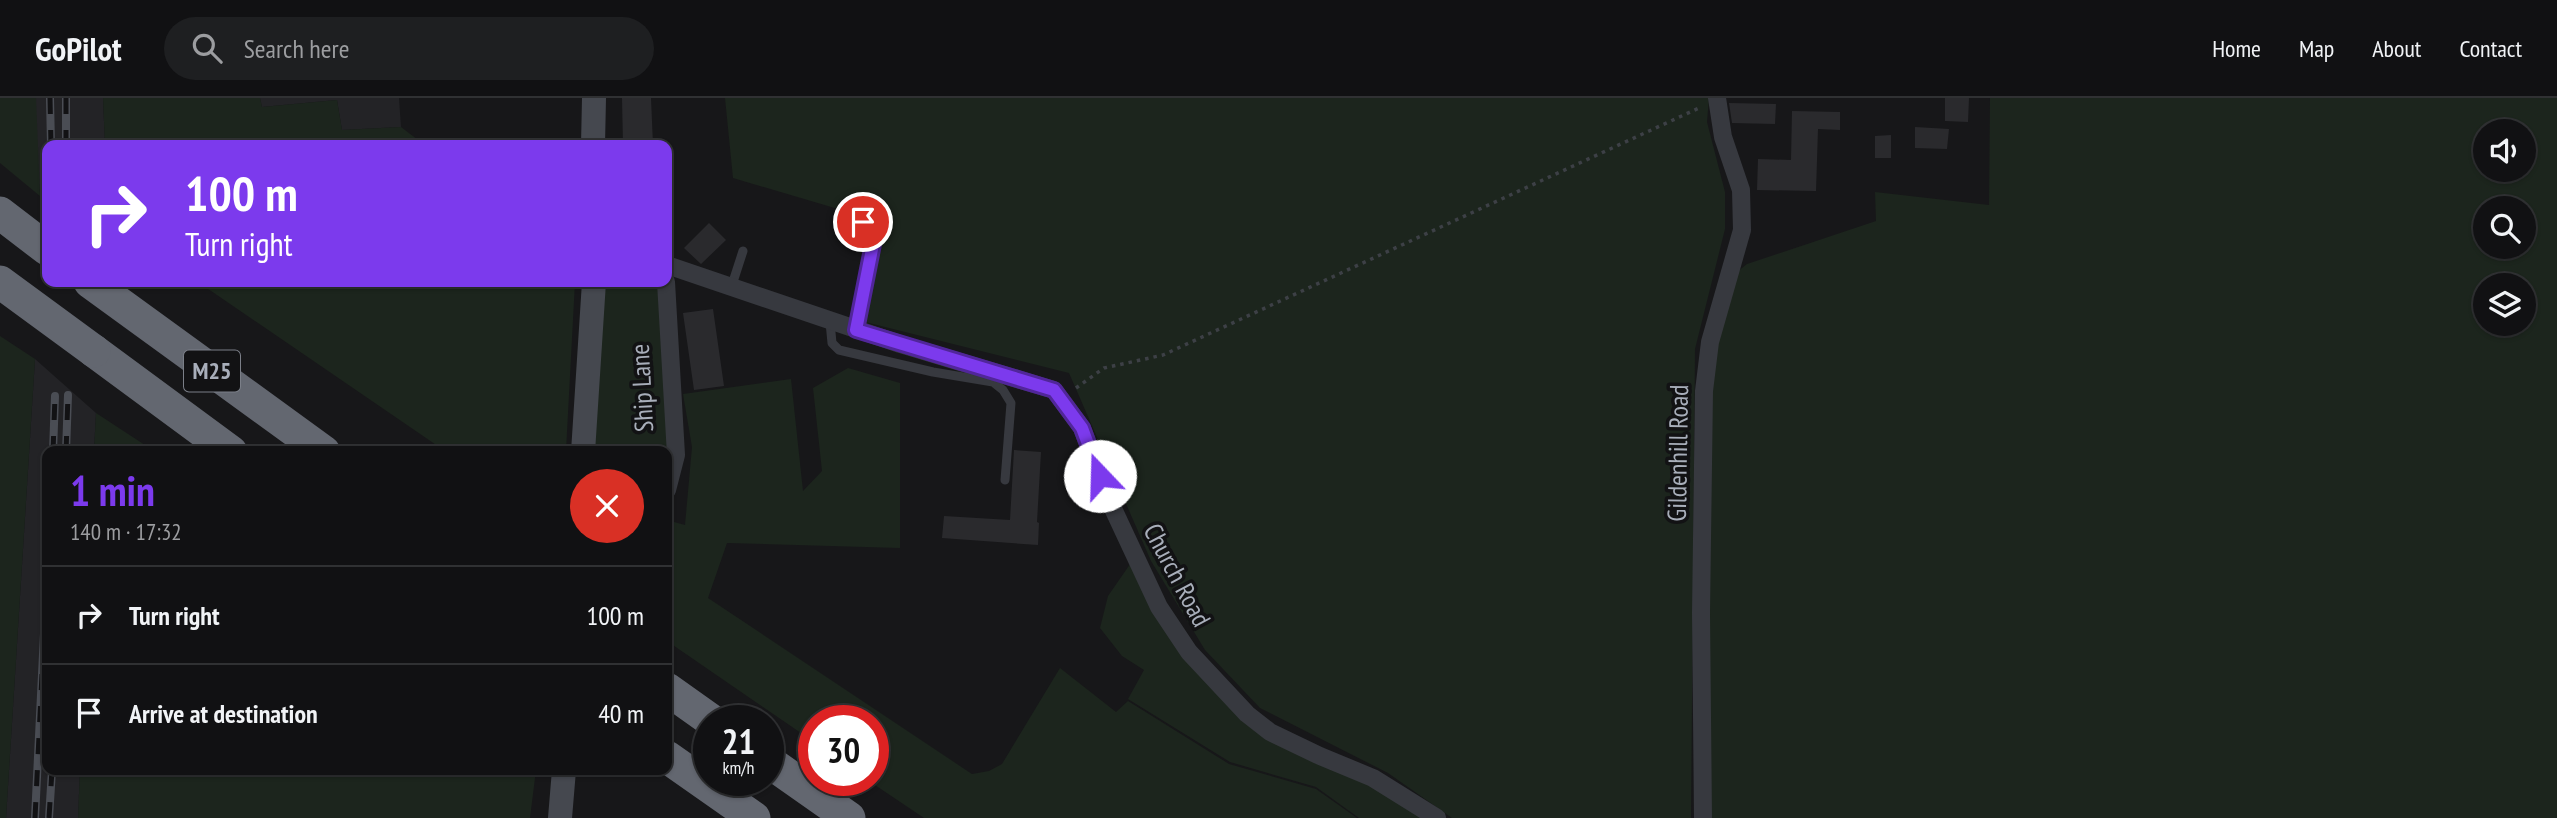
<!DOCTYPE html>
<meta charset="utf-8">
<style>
:root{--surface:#111113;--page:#1e1f21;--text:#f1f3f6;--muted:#9c9da0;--line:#303133;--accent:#7c3aed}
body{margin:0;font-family:"PT Sans Narrow",sans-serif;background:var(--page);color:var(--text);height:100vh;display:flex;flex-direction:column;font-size:26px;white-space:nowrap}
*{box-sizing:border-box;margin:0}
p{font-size:23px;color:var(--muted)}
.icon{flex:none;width:38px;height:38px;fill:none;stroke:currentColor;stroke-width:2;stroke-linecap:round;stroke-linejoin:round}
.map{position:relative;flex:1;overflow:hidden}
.drawer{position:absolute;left:42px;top:348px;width:630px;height:329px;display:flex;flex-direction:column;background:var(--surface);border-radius:14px;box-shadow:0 2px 5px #0004,0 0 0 2px var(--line)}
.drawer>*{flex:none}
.top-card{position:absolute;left:42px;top:42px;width:630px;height:147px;border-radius:14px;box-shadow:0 2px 5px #0004,0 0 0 2px var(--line);background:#7c3aed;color:#fff;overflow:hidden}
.controls{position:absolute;left:2473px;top:21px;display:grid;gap:14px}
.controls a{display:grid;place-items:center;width:63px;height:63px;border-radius:50%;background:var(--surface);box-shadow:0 2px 5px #0004,0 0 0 2px var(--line);font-size:35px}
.speed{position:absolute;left:693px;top:607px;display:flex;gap:14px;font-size:35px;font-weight:700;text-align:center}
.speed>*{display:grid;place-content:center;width:91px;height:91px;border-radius:50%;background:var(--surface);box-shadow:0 2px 5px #0004,0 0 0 2px var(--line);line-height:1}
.speed small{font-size:18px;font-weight:400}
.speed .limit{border:10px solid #d22;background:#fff;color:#111}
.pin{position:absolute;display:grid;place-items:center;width:60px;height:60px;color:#fff;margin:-30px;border:4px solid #fff;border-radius:50%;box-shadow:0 2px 7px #0007}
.me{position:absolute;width:77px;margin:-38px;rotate:339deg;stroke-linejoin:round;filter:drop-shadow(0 0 5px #0008)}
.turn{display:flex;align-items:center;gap:24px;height:147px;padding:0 28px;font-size:32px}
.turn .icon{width:91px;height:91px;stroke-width:2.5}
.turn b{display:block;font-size:49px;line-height:60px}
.round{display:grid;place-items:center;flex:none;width:74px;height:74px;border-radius:37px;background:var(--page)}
.headline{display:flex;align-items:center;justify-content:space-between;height:119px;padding:0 28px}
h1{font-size:42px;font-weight:800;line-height:52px;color:var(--accent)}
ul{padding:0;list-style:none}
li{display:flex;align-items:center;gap:21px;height:98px;padding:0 28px;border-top:2px solid var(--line)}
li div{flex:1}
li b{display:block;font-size:26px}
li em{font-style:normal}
header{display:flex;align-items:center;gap:42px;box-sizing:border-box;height:98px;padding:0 35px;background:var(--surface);border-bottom:2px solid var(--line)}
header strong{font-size:33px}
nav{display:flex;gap:38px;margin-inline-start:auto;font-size:24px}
.search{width:490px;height:63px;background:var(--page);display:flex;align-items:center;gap:18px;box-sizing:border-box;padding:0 24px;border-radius:38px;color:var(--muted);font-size:26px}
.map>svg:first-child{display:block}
.built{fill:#232326}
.green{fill:#1c251d;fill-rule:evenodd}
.building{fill:#2a2a2d}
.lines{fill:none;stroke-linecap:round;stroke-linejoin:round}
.path{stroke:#3d4046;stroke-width:3.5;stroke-dasharray:3.5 5;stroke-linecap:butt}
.lane{stroke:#37393f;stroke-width:9}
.street{stroke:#37393f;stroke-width:18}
.secondary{stroke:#45484f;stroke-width:24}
.highway{stroke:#636770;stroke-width:33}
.rail-casing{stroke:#4a4d54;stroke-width:8}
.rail{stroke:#121214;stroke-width:5;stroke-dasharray:16;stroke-linecap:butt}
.highway-bridge{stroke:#636770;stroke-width:33}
.route-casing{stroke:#51269a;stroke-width:18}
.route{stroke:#7c3aed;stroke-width:12}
.labels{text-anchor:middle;stroke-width:7;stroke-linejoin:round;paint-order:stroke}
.shield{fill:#121214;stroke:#7b7f88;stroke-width:2}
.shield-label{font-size:24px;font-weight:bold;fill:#a8aeba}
.street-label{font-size:26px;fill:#a8aeba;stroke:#121214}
</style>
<header>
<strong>GoPilot</strong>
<div class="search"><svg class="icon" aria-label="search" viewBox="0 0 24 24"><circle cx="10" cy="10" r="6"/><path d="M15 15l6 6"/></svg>Search here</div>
<nav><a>Home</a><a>Map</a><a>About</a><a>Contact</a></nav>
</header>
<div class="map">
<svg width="2557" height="720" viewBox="0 0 2557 720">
<rect width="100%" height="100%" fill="#171719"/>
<g class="built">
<path d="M32,0H103L105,47H47V102L40,98Z"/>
<path d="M260,0H399L401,29L342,32L337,2L262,9Z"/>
<path d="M35,261L96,315L94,353L47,354V672H80L78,720H6Z"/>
</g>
<g class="green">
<path d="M0,0H36L40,98L0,65Z"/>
<path d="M103,0H260L262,9L337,2L342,32L401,29L422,45L446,47H105Z"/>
<path d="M725,0H1709L1707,24L1725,94V131L1695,251L1691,720H1452L1388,675L1260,610L1205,552L1151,463L1069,275L861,223L882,124L733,80Z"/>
<path d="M1990,0H2557V720H1706V293L1732,178L1747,166L1876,123L1875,94L1989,107ZM2485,33H2524V72H2485ZM2485,110H2524V149H2485ZM2485,187H2524V226H2485Z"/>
<path d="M198,184H575L566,353H445Z"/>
<path d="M606,184H661L670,301L667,356V354H589Z"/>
<path d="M0,238L35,261L6,720H0Z"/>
<path d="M848,270L900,285V450L727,445L708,500L972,676L989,673L1002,666L1060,570L1116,614L1128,603L1229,666L1316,691L1357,720H924L869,683L873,682V623H814V644L667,543V422L685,427L692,349L683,296L791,281L803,393L822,373L813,290Z"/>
<path d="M96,315L154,353H94Z"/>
<path d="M1135,459L1158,511L1245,617L1434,720H1359L1316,689L1230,664L1128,601L1144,572L1122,558L1100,530L1108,498Z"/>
<path d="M80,672H536L530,720H78Z"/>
</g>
<g class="building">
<path d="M622,0H651L653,47H623Z"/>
<path d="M1945,0H1969L1968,24L1945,23Z"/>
<path d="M1729,5L1776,6L1775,26L1732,25Z"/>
<path d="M1792,13L1840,14V32L1818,31L1816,93L1757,92L1758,61L1791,62Z"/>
<path d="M1915,29L1949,31L1947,51L1915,50Z"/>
<path d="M1891,37V60H1875V38Z"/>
<path d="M709,125L726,142L701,166L684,150Z"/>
<path d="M713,211L724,288L694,292L683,215Z"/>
<path d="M1014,352L1041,354L1037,424L1039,425L1038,447L942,440L944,418L1010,422Z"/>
</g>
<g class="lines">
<path class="path" d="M1076,290L1104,270L1163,257L1699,10"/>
<g class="lane">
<path d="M731,190L743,153"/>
<path d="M830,224L832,245L839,252L933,274L993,284L1003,292L1011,305L1005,382"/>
<path d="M856,232L874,141L863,124"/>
</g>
<g class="street">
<path d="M667,167L900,246L1054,292L1082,330L1109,402L1159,509L1189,554L1247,616L1270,634L1320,658L1373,680L1437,720"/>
<path d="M666,184L676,357L667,392"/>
<path d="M1703,720L1701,515L1704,293L1710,244L1742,132L1741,92L1723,39L1717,0"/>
</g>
<g class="secondary">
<path d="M593,47L594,0"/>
<path d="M583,354L594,184"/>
<path d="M560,720L564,672"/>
</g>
<g class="highway">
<path d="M0,115L47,151"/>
<path d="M90,184L324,354"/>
<path d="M94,253L231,354"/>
<path d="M667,591L712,623"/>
<path d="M667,659L754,720"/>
<path d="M768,663L849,720"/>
</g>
<g class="rail-casing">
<g id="rail">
<path d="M50,0L51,47"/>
<path d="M66,0V47"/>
<path d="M53,354L55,298"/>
<path d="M66,354L68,297"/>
<path d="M35,720L47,474"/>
<path d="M49,720L52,672"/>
</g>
</g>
<use href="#rail" class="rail"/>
<path class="highway-bridge" d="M0,184L94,253"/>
</g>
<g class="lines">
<g class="route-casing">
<path id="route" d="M863,124L874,141L856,232L1054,292L1082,330L1100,378"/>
</g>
<use href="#route" class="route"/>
</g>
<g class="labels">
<rect class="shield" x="184" y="252.5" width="56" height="41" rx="5"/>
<g class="shield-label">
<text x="212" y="281">M25</text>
</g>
<g class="street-label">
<text transform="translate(642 290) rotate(-93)" y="9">Ship Lane</text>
<text transform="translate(1678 355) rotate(-89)" y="9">Gildenhill Road</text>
<text transform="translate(1177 477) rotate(62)" y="9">Church Road</text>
</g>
</g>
</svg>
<div class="controls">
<a><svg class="icon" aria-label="sound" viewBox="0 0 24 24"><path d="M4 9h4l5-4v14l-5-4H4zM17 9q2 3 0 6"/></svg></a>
<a><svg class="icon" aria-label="search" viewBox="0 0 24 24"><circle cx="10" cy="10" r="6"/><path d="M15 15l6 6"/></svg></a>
<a><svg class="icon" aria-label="layers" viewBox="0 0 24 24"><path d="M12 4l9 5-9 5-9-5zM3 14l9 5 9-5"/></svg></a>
</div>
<div class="speed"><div>21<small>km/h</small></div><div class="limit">30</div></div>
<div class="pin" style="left:863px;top:124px;background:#d93025"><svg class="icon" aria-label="arrive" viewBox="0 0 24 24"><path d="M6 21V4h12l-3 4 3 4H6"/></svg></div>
<svg class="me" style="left:1100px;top:378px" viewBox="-20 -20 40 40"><circle r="19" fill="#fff"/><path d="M0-13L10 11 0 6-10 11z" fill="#7c3aed"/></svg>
<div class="top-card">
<div class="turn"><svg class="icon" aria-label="right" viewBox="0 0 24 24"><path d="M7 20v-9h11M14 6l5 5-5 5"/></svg><div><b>100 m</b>Turn right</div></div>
</div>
<section class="drawer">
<div class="headline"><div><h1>1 min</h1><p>140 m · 17:32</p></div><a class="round" style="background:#d93025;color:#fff"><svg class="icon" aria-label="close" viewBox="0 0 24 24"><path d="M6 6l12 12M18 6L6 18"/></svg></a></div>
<ul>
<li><svg class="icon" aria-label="right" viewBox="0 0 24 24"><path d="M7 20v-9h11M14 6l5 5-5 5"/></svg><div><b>Turn right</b></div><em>100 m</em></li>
<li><svg class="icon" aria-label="arrive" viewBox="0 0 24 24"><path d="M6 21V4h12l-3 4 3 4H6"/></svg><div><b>Arrive at destination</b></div><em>40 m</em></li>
</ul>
</section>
</div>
